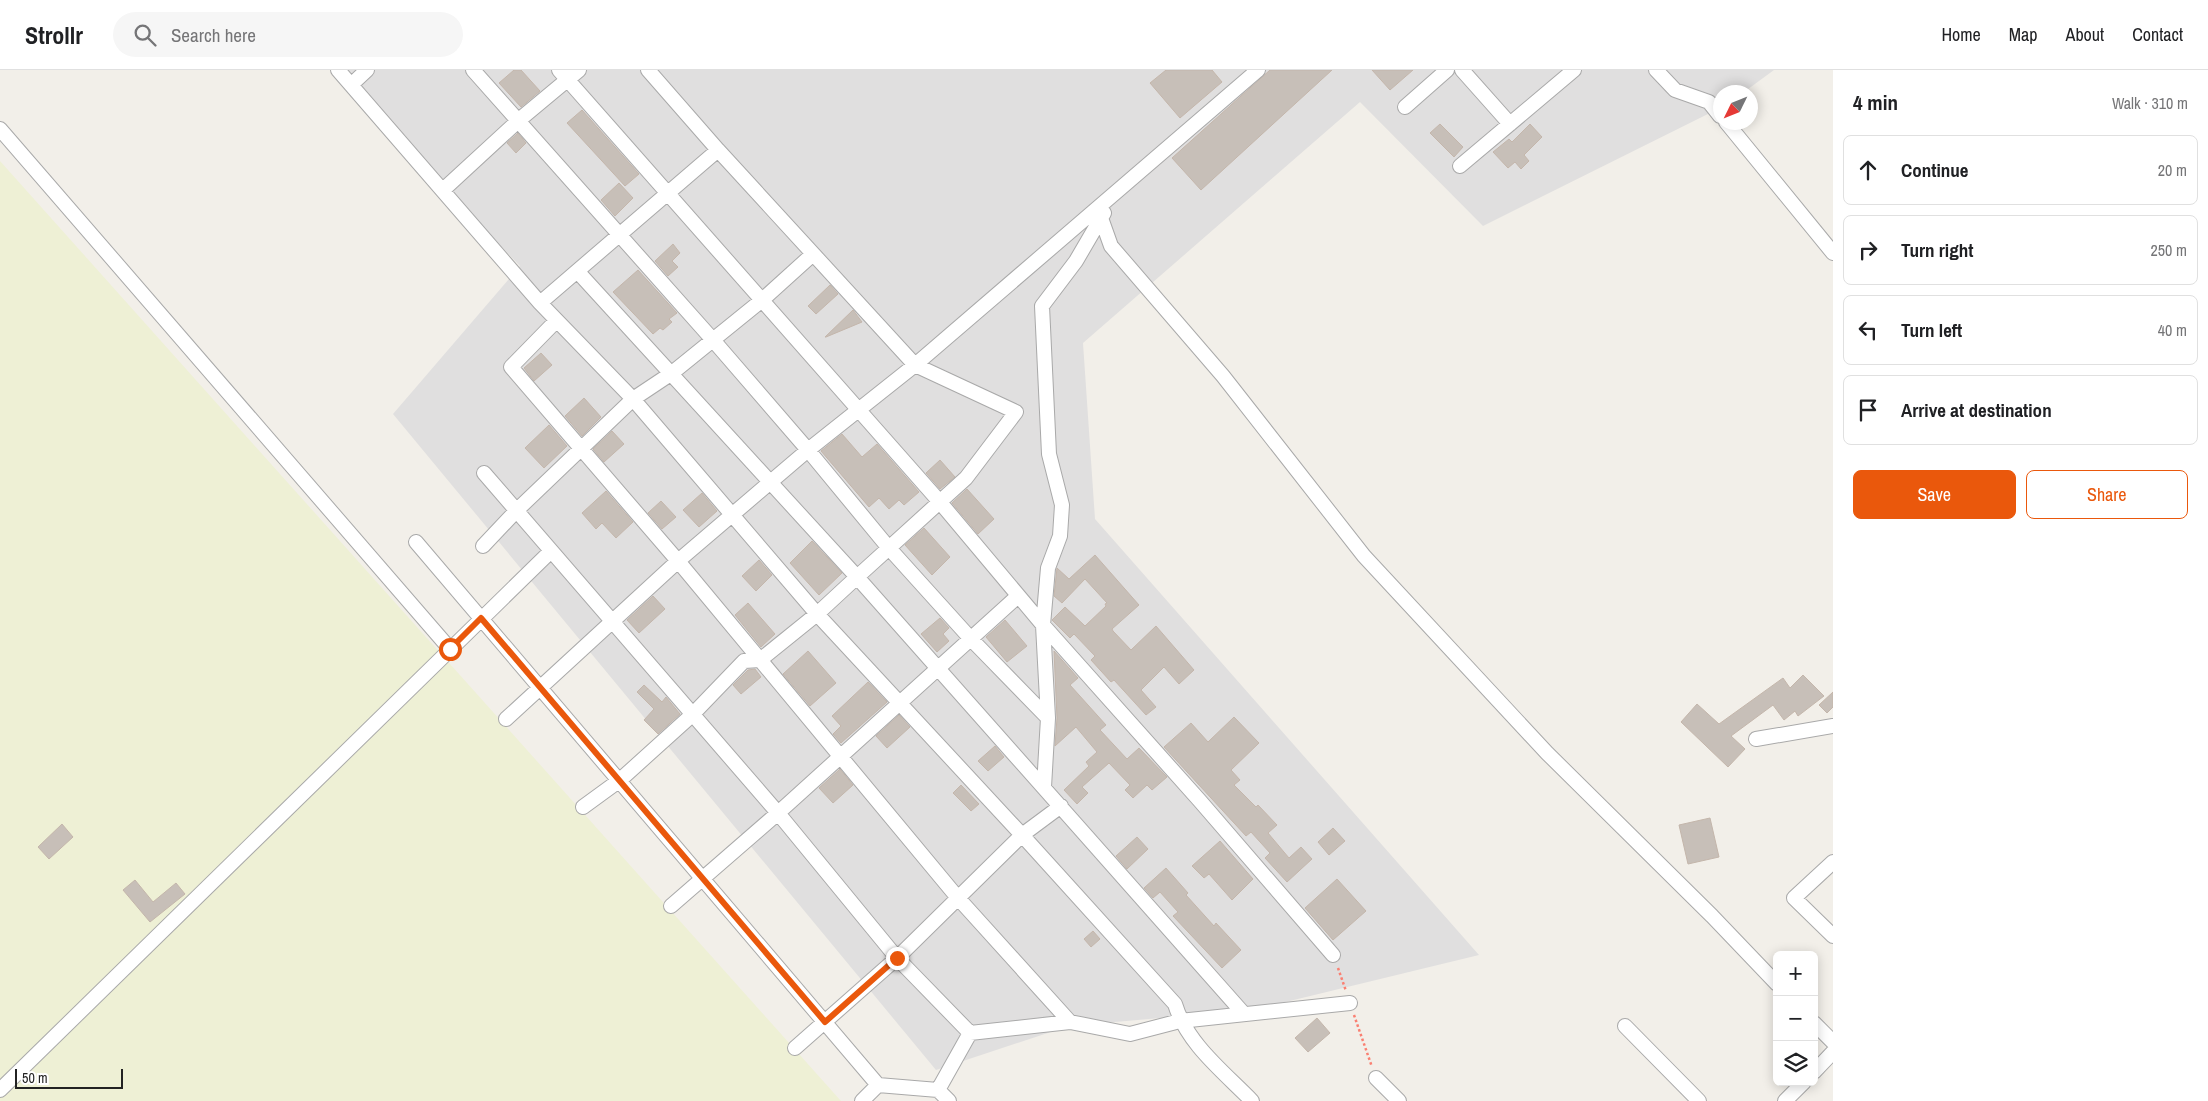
<!DOCTYPE html>
<meta charset="utf-8">
<style>
:root{--surface:#fff;--page:#f6f6f6;--text:#202124;--muted:#757577;--line:#e0e0e0;--accent:#ea580c}
body{margin:0;font-family:"Archivo Narrow",sans-serif;background:var(--page);color:var(--text)}
.controls{position:absolute;right:15px;bottom:15px;display:grid;overflow:hidden;border-radius:8px;box-shadow:0 2px 12px #0003}
.controls button{width:45px;height:45px;display:grid;place-items:center;padding:0;border:0;border-bottom:1px solid var(--line);background:var(--surface);color:var(--text);font:25px sans-serif}
.compass{position:absolute;left:1713px;top:15px;width:45px;height:45px;border-radius:50%;background:var(--surface);box-shadow:0 2px 12px #0003;rotate:227deg}
.scale{position:absolute;left:15px;bottom:12px;width:108px;box-sizing:border-box;padding-left:5px;border:2px solid #222;border-top:0;font-size:14px;line-height:18px;white-space:nowrap;color:#222;-webkit-text-stroke:4px #fff;paint-order:stroke}
.stop{position:absolute;width:15px;height:15px;margin:-11px;border:4px solid #ea580c;border-radius:50%;background:#fff}
.stop.end{background:#ea580c;border-color:#fff;box-shadow:0 1px 5px #0008}
.list{margin:0;padding:0;list-style:none}
h2{display:flex;justify-content:space-between;align-items:center;height:65px;margin:0;padding:0 20px;font-size:21px}
h2 small{font-size:16px;font-weight:400;color:var(--muted)}
.list li{display:grid;grid-template-columns:32px 1fr auto;gap:15px;align-items:center;box-sizing:border-box;height:70px;margin:0 10px 10px;padding:0 10px;border:1px solid var(--line);border-radius:8px}
.list b{display:block;font-size:19px;white-space:nowrap}
.list em{font-size:16px;font-style:normal;color:var(--muted)}
.actions{display:flex;gap:10px;padding:15px 20px}
.actions a{flex:1;padding:11px 0;border:1px solid var(--accent);border-radius:8px;text-align:center;font-size:18px;color:var(--accent)}
.actions .main{background:var(--accent);color:#fff}
.icon{flex:none;width:28px;height:28px;fill:none;stroke:currentColor;stroke-width:2;stroke-linecap:round;stroke-linejoin:round}
.map{position:relative;flex:none;width:1833px;height:1031px;overflow:hidden}
header{display:flex;align-items:center;gap:30px;box-sizing:border-box;height:70px;padding:0 25px;background:var(--surface);border-bottom:1px solid var(--line)}
header strong{font-size:24px}
nav{display:flex;gap:28px;margin-inline-start:auto;font-size:18px}
.search{width:350px;height:45px;background:var(--page);display:flex;align-items:center;gap:12px;box-sizing:border-box;padding:0 18px;border-radius:28px;color:var(--muted);font-size:19px}
main{display:flex}
aside{flex:1;background:var(--surface)}
.map>svg:first-child{display:block}
.residential{fill:#e0dfdf}
.farmland{fill:#eef0d5}
.building{fill:#c7bfb8;stroke:#c4b6ab}
.lines{fill:none;stroke-linecap:round;stroke-linejoin:round}
.minor-casing{stroke:#a9a9a9;stroke-width:16}
.path{stroke:#fa8072;stroke-width:2.5;stroke-dasharray:2.5 2.5;stroke-linecap:butt}
.minor{stroke:#fff;stroke-width:14}
.route{stroke:#ea580c;stroke-width:6}
</style>
<header>
<strong>Strollr</strong>
<div class="search"><svg class="icon" aria-label="search" viewBox="0 0 24 24"><circle cx="10" cy="10" r="6"/><path d="M15 15l6 6"/></svg>Search here</div>
<nav><a>Home</a><a>Map</a><a>About</a><a>Contact</a></nav>
</header>
<main>
<div class="map">
<svg width="1833" height="1031" viewBox="0 0 1833 1031">
<rect width="100%" height="100%" fill="#f2efe9"/>
<path class="residential" d="M332,0H1774L1744,22H1720V38L1483,156L1360,32L1083,273L1095,449L1479,885L1252,940L1069,956L936,1000L393,344L520,196Z"/>
<path class="farmland" d="M0,91L841,1031H0Z"/>
<path class="building" d="M514,0H521L540,21L521,37L499,13Z
M1166,0H1212L1222,12L1180,48L1150,13Z
M1270,0H1332L1201,120L1172,88Z
M1372,0H1413L1390,20Z
M582,40L639,104L625,116L567,53Z
M1440,54L1463,77L1454,87L1430,63Z
M1530,54L1542,67L1524,85L1529,91L1521,99L1515,92L1508,98L1493,82L1509,69L1512,72Z
M518,63L526,73L516,83L507,73Z
M619,113L633,128L615,146L601,130Z
M673,174L680,183L672,191L678,197L668,206L655,191Z
M638,200L677,243L669,249L672,252L663,260L660,258L653,264L613,222Z
M830,215L838,224L816,244L808,236Z
M853,240L862,252L826,267H825Z
M541,283L552,295L534,311L524,298Z
M584,328L601,347L582,366L565,346Z
M549,355L567,376L544,398L525,378Z
M612,361L624,374L604,392L593,379Z
M842,364L862,387L877,374L919,422L904,435L899,430L889,439L879,428L869,437L821,381Z
M940,390L955,407L940,419L926,403Z
M967,419L994,449L978,464L952,433Z
M606,421L633,452L616,468L602,453L596,459L582,443Z
M702,423L717,441L699,457L683,440Z
M661,431L676,447L662,459L648,443Z
M924,458L950,487L932,505L905,475Z
M812,471L842,503L819,525L790,493Z
M1095,485L1139,535L1112,559L1113,561L1131,580L1156,556L1194,600L1179,614L1164,597L1141,620L1156,637L1146,645L1114,610L1111,612L1091,590L1095,586L1074,564L1070,568L1052,550L1065,537L1085,556L1106,536L1105,534L1107,533L1085,509L1062,533L1054,526L1057,498L1069,509Z
M759,490L772,505L756,521L742,506Z
M653,526L665,539L639,563L627,550Z
M748,533L775,564L761,577L735,545Z
M940,548L949,558L943,564L949,571L937,582L921,564Z
M1005,550L1027,576L1007,592L986,567Z
M808,581L836,613L810,636L783,604Z
M1054,581L1078,608L1070,615L1106,655L1100,660L1127,689L1139,678L1167,707L1152,720L1147,715L1133,728L1125,720L1130,715L1109,693L1082,717L1088,723L1077,734L1064,720L1089,696L1086,692L1097,682L1076,657L1055,676L1057,648Z
M755,599L761,607L741,624L733,615L748,600Z
M1803,605L1824,626L1798,646L1795,641L1784,650L1773,635L1731,666L1745,679L1728,697L1681,652L1697,634L1719,654L1783,608L1790,618Z
M868,612L887,632L841,673L833,664L841,656L832,646Z
M644,615L662,632L666,627L680,644L658,664L644,650L654,639L637,622Z
M1833,622V637L1827,643L1819,635Z
M899,645L910,657L887,678L876,666Z
M1234,647L1259,673L1231,700L1240,710L1234,715L1256,737L1258,735L1277,755L1268,763L1289,788L1301,777L1312,789L1287,812L1265,788L1270,783L1251,762L1246,766L1164,677L1191,653L1208,672Z
M995,676L1004,687L988,701L978,691Z
M840,699L853,715L833,733L819,718Z
M961,715L979,734L971,741L953,723Z
M1710,748L1719,787L1688,794L1679,755Z
M62,754L73,767L49,789L38,777Z
M1333,758L1345,771L1329,785L1318,772Z
M1137,767L1148,779L1127,799L1116,786Z
M1220,771L1253,809L1232,830L1209,804L1204,808L1192,796Z
M1166,798L1188,823L1186,825L1214,856L1216,853L1241,880L1222,898L1173,846L1178,842L1160,822L1153,828L1144,818Z
M1337,809L1366,841L1333,870L1305,838Z
M135,810L153,832L176,813L185,824L150,852L123,820Z
M1093,861L1100,869L1091,877L1084,869Z
M1317,948L1330,963L1308,982L1295,968Z"/>
<g class="lines">
<defs>
<path id="minor" d="M338,0L540,233L633,329L817,544L1022,765L1175,934C1187,974 1224,1002 1252,1031
M473,0L713,270L808,380L888,477L971,569L1048,648
M559,0L939,431L1043,555L1200,731L1333,885
M1462,0L1510,54
M1656,0L1675,20L1709,32L1720,46
M351,15L367,0
M1405,37L1447,0
M1726,52L1833,183
M0,59L450,579
M1460,96L1574,0
M443,120L519,50L579,0
M1101,148L1111,176L1223,306L1364,486L1547,683L1712,846L1777,914
M578,202L857,507L1244,944
M540,233L718,80
M556,251L511,297L678,491L958,828L1070,952
M484,403L778,743L897,888L970,963
M416,472L878,1015L938,1020L949,1031
M483,476L517,440L633,329L672,303L761,231L813,184
M506,649L678,491L808,380L915,295L1258,0
M1756,669L1833,656
M1044,717L1048,648L1043,555L1048,498L1060,466L1062,435L1049,384L1042,236L1076,191L1104,143
M583,737L620,710L692,645L744,591L760,590L817,544L857,507L966,408L1016,342L915,295L718,80L648,0
M1833,792L1794,828L1833,866
M671,836L778,743L1018,526
M1814,953L1833,972
M1625,956L1699,1031
M795,978L897,888L1022,765L1061,736
M1814,1002L1833,982
M1376,1008L1399,1031
M0,1020L551,481
M938,1020L970,963L1070,952L1130,964L1180,951L1350,933
M862,1031L878,1015
M1785,1031L1804,1012"/>
</defs>
<use href="#minor" class="minor-casing"/>
<path class="path" d="M1338,898L1346,921
M1354,945L1372,997"/>
<use href="#minor" class="minor"/>
</g>
<g class="lines">
<path class="route" d="M450,579L481,548L825,952L897,888"/>
</g>
</svg>
<div class="controls">
<button>+</button>
<button>−</button>
<button><svg class="icon" aria-label="layers" viewBox="0 0 24 24"><path d="M12 4l9 5-9 5-9-5zM3 14l9 5 9-5"/></svg></button>
</div>
<svg class="compass" viewBox="-18 -18 36 36"><path d="M0-13l5 13h-10z" fill="#e53935"/><path d="M0 13l5-13h-10z" fill="#757577"/></svg>
<div class="scale">50 m</div>
<div class="stop" style="left:450px;top:579px"></div>
<div class="stop end" style="left:897px;top:888px"></div>
</div>
<aside>
<h2>4 min<small>Walk · 310 m</small></h2>
<ul class="list">
<li><svg class="icon" aria-label="ahead" viewBox="0 0 24 24"><path d="M12 20V5M6 11l6-6 6 6"/></svg><div><b>Continue</b></div><em>20 m</em></li>
<li><svg class="icon" aria-label="right" viewBox="0 0 24 24"><path d="M7 20v-9h11M14 6l5 5-5 5"/></svg><div><b>Turn right</b></div><em>250 m</em></li>
<li><svg class="icon" aria-label="left" viewBox="0 0 24 24"><path d="M17 20v-9H6M10 6l-5 5 5 5"/></svg><div><b>Turn left</b></div><em>40 m</em></li>
<li><svg class="icon" aria-label="arrive" viewBox="0 0 24 24"><path d="M6 21V4h12l-3 4 3 4H6"/></svg><div><b>Arrive at destination</b></div></li>
</ul>
<div class="actions"><a class="main">Save</a><a>Share</a></div>
</aside>
</main>
